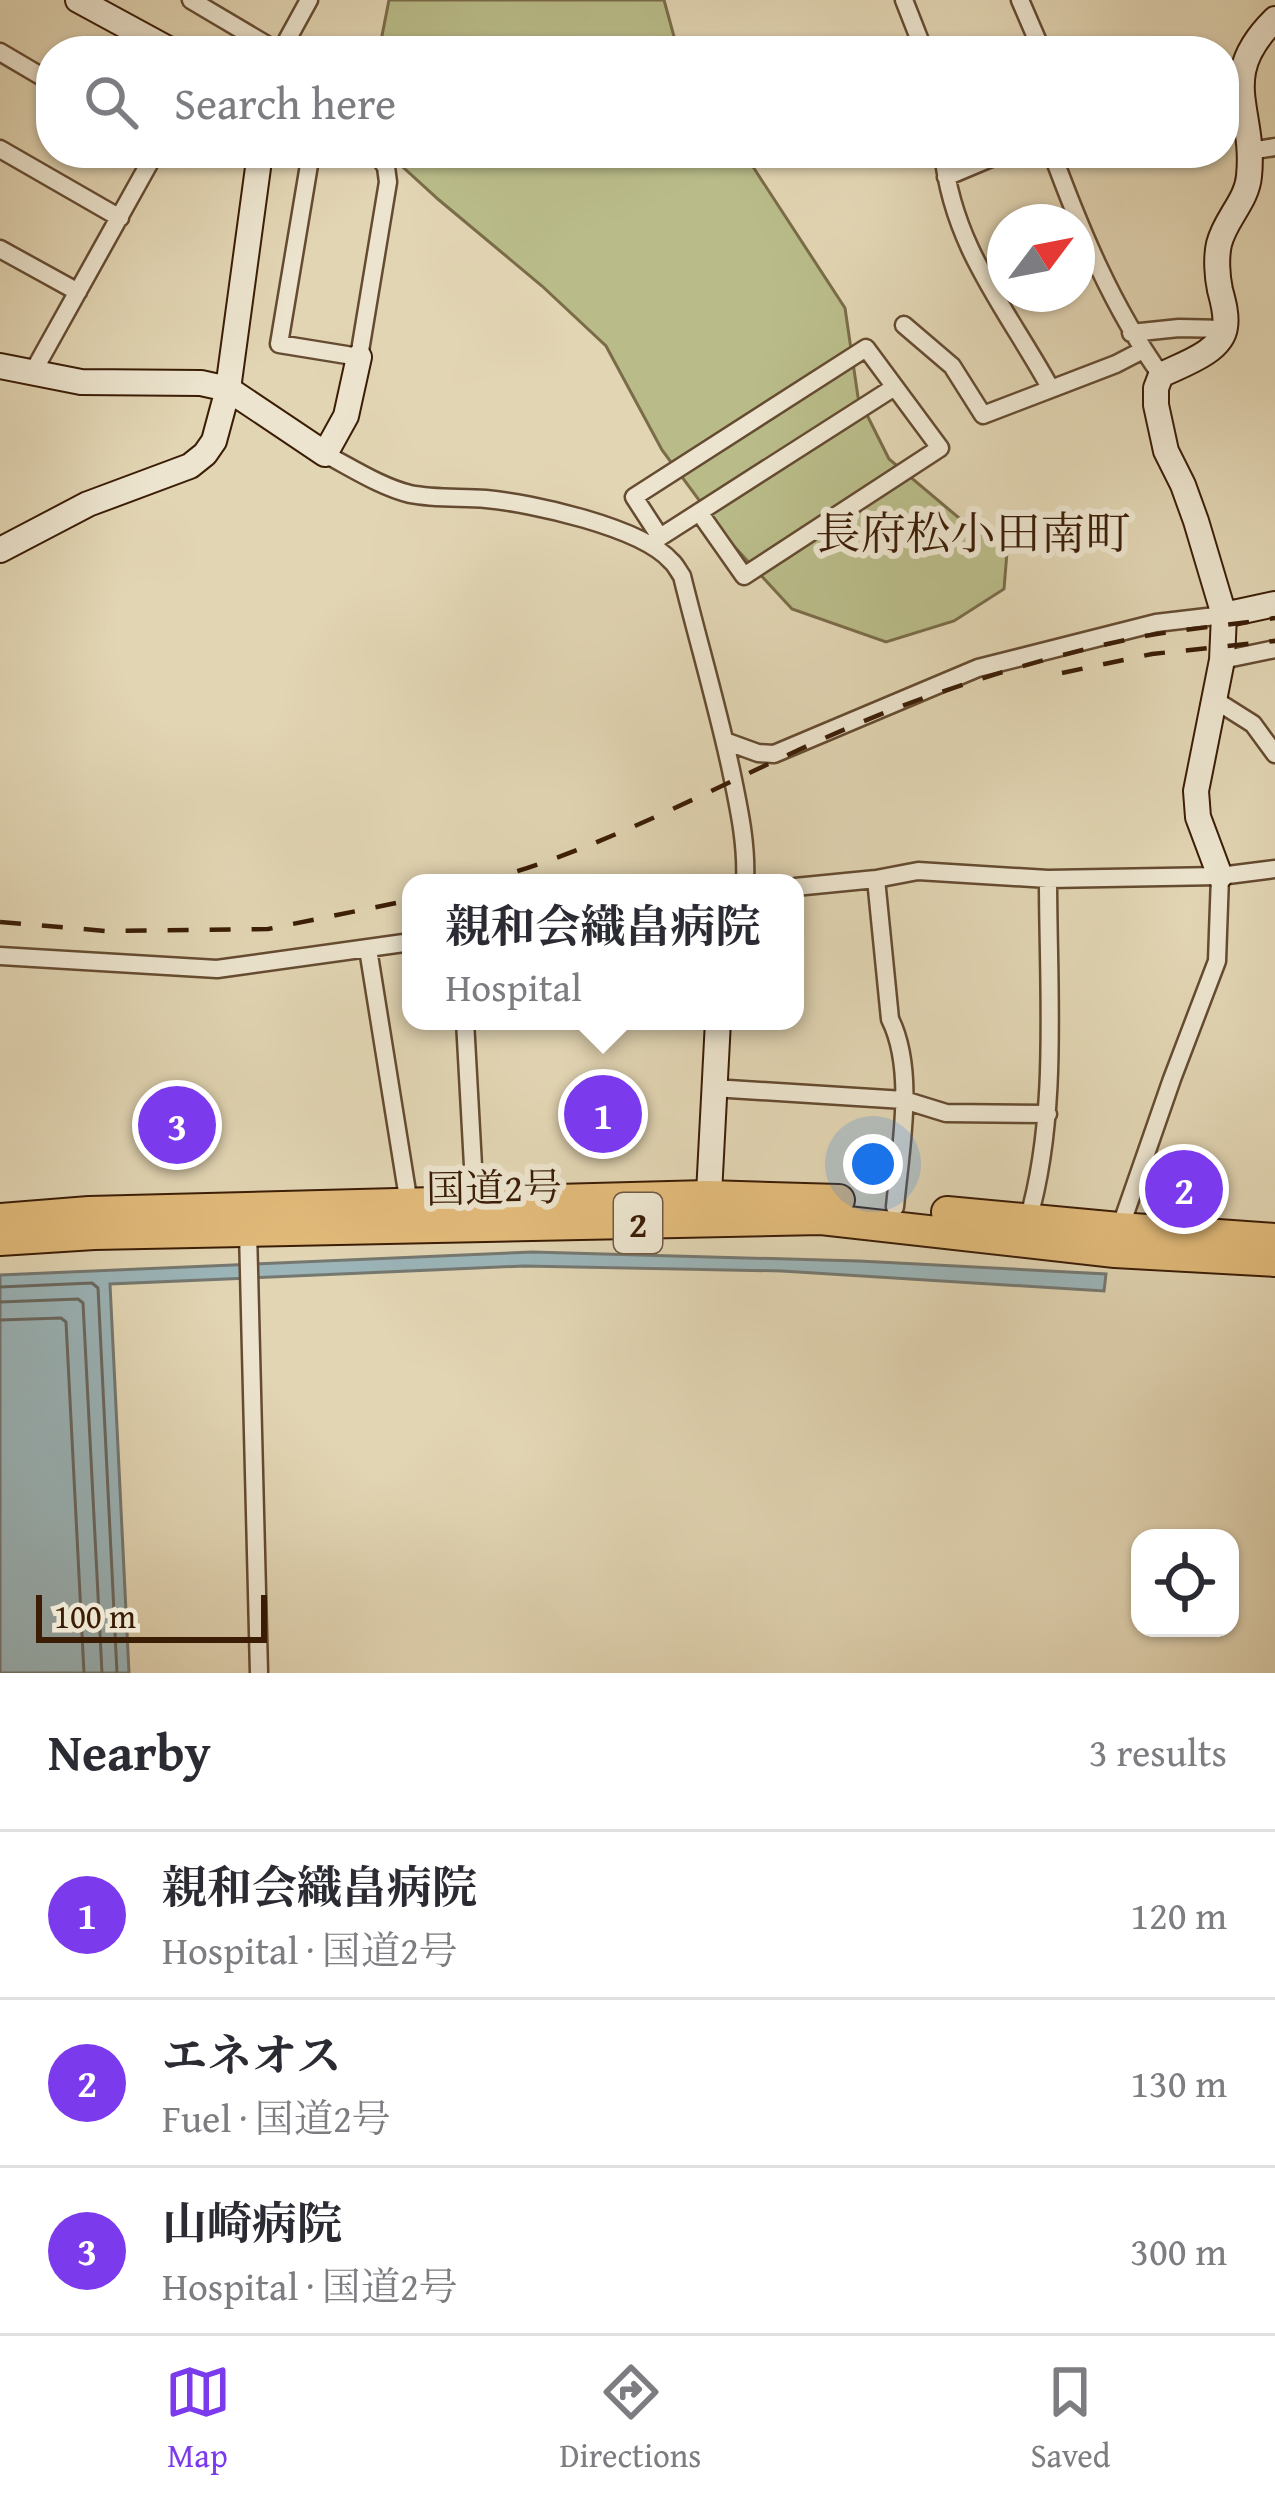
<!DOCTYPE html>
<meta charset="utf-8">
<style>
:root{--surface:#fff;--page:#f2f2f3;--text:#2b2b33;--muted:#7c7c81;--line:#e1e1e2;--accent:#7c3aed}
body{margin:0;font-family:"Gentium Book Plus","Noto Serif JP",serif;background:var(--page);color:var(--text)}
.controls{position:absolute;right:36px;bottom:36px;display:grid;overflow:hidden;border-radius:24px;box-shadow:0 3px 9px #0004}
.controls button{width:108px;height:108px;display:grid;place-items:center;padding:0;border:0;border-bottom:3px solid var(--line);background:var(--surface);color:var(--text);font:60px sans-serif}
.compass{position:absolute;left:987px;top:204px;width:108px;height:108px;border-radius:50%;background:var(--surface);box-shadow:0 3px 9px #0004;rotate:58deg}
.scale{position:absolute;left:36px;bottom:30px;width:231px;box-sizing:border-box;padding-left:12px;border:6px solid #3b1d06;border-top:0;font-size:33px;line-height:42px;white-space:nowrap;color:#3b1d06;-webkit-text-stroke:9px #ece4ce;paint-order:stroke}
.you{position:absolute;left:873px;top:1164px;width:42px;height:42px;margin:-30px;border:9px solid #fff;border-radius:50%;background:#1a73e8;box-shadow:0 0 0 18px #1a73e833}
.badge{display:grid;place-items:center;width:78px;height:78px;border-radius:50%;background:var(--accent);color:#fff;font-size:39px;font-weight:700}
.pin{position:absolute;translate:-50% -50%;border:6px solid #fff;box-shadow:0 3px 12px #0006}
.popup{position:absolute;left:402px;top:874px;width:402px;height:156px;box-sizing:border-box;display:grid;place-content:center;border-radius:24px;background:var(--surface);filter:drop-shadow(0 3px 9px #0005);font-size:39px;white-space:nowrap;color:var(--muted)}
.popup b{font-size:45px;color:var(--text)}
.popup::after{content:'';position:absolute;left:50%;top:100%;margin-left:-24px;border:24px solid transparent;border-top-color:var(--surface)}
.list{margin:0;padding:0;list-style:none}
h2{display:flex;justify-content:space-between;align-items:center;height:156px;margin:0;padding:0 48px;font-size:51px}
h2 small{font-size:39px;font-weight:400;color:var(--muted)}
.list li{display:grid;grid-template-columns:78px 1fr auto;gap:36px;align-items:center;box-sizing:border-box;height:168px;padding:0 48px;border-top:3px solid var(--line)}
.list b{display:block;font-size:45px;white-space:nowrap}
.list p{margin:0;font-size:39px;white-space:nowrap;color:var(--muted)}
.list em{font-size:39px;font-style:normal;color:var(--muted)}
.icon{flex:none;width:66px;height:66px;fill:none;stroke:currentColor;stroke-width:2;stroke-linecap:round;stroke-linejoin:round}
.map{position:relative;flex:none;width:1275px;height:1673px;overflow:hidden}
.search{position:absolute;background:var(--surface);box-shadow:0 3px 9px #0004;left:36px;right:36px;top:36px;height:132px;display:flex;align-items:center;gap:30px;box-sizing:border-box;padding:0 42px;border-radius:48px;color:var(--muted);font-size:45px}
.sheet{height:660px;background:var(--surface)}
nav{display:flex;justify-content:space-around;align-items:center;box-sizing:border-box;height:168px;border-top:3px solid var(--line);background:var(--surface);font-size:33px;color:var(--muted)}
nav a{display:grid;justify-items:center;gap:6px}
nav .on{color:var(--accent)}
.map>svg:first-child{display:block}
.green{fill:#b9bc89;stroke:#7a6c48;stroke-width:3}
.water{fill:#9bb5b9;stroke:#757871;stroke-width:3}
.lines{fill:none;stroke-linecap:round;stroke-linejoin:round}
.shore{stroke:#6b6960;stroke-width:3}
.street-casing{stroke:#654b31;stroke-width:21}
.secondary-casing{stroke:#3b1d06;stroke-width:28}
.highway-casing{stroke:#3b1d06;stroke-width:34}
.street{stroke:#ece4ce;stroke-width:16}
.secondary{stroke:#ece4ce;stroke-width:24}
.highway{stroke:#e1ba7a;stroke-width:30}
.rail{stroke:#3b1d06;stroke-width:4.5;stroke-dasharray:21 21;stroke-linecap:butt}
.labels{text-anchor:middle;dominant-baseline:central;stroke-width:12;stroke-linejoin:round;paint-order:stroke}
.shield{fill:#ece4ce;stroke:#705942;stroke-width:3}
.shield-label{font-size:36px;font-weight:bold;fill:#3b1d06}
.street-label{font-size:39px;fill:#3b1d06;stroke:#ece4ce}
.quarter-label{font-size:45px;fill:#3b1d06;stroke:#ece4ce}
</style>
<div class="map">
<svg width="1275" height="1673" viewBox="0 0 1275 1673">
<rect width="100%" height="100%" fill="#e2d5b3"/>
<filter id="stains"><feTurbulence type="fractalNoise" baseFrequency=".00167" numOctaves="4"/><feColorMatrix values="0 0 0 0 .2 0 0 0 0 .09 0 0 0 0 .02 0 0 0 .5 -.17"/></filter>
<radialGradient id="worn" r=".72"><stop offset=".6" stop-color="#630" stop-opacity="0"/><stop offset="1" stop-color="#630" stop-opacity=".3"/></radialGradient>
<path class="green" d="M389,0H664L678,51H379Z
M392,153H744L845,308L858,397L889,459L965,523L1007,552L1004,589L954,621L886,642L792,609L730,542L662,450L606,346L542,286L439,200L393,158Z"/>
<path class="water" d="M532,1252L859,1261L1106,1274L1104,1291L782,1271L524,1266L110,1284L129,1673H0V1275Z"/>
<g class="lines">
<path class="shore" d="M0,1287L92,1283L98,1288L117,1673
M0,1302L78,1299L83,1303L102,1673
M0,1320L61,1318L66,1322L84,1673"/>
<defs>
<path id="street" d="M191,0L277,51
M904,0L924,51
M1020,0L1042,51
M281,51L309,0
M0,52L51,82
M0,149L120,218
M1250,151L1275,147
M311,153L279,344L359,357L388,182L386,167L376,153
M943,153C953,248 1007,309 1051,389L1116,364L1143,350
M1052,153C1081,231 1112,307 1161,375
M946,177L1003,153
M0,249L78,292
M904,325L952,366L983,415L1051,389
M1131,333L1179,328L1226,329
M33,372L155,153
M325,454C352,468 381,487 410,494C435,499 461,497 486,499C531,503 641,527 671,561C676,565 678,571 682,576C698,641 717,705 731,770C739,809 747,844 745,883
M660,537L634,497L866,348L940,448L744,576L699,512
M654,541L893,388
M1222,660L1275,649
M1215,700L1253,724L1275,754
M725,741L758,753L774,754L978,668L1156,623L1224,615
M876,879L890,1019C916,1071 900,1151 895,1207
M795,887L876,879L918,871L1048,879L1220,876L1275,869
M368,949L409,1204
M0,956L217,969L411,942
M465,1021L475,1202
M713,1088L904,1100L946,1113L1048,1114
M1028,1220C1059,1114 1048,990 1048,879
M248,1231L259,1673
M1118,1234L1172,1079L1217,961L1220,876"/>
<path id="secondary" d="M78,0L172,51
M0,366L81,382L201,383L228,389L325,454L346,416L359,357
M0,550L88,504L190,466L205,454L214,441L228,389L260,153
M1224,615L1275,604
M1220,876L1198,817L1196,791L1222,660L1224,615L1196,521L1183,485L1166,451L1156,405V388L1161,375C1181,365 1222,352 1225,327C1227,315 1223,301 1220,290C1217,276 1216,257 1219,244C1225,219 1247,201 1249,176C1256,109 1215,78 1275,19
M708,1213L718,1021"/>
<path id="highway" d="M947,1212L1119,1228L1275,1239
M0,1219L89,1212L707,1196L839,1200
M0,1240L94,1234L821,1219L1115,1252L1275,1261"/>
</defs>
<use href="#street" class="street-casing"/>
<use href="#secondary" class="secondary-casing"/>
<use href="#highway" class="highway-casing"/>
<use href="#street" class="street"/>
<use href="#secondary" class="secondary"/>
<use href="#highway" class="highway"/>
<path class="rail" d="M1062,673L1152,654L1275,641
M477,883C632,842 769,754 918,700C986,676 1058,654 1130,639C1177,629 1227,626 1275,618
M0,922L106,931L268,929L411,900"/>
</g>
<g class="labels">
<rect class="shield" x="614" y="1193" width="48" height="60" rx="9"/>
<g class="shield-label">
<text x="638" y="1223">2</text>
</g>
<g class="street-label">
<text transform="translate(494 1187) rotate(-1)">国道2号</text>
</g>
<g class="quarter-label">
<text x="973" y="532">長府松小田南町</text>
</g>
</g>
<rect width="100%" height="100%" filter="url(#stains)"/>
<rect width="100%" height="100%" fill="url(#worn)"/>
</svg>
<div class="controls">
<button><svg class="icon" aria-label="locate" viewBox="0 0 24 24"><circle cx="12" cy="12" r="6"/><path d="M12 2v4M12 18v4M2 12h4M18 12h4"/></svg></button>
</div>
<svg class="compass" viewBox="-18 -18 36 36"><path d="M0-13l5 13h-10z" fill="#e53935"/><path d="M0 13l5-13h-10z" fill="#7c7c81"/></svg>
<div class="scale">100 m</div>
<div class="you"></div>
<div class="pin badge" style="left:603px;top:1114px">1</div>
<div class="popup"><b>親和会織畠病院</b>Hospital</div>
<div class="pin badge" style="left:1184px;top:1189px">2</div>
<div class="pin badge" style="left:177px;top:1125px">3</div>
<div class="search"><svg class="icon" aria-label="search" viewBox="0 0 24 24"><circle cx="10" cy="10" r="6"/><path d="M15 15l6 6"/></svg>Search here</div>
</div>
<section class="sheet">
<h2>Nearby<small>3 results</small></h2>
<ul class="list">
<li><span class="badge">1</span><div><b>親和会織畠病院</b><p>Hospital · 国道2号</p></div><em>120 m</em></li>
<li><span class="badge">2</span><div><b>エネオス</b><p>Fuel · 国道2号</p></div><em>130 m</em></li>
<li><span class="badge">3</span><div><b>山崎病院</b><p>Hospital · 国道2号</p></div><em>300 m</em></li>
</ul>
</section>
<nav>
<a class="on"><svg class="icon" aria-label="map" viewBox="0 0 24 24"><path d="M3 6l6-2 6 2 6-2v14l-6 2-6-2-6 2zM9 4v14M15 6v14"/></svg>Map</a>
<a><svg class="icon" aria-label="directions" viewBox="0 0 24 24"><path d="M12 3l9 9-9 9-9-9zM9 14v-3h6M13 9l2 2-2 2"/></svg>Directions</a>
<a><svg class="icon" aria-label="saved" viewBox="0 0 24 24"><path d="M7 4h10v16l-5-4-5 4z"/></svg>Saved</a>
</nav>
